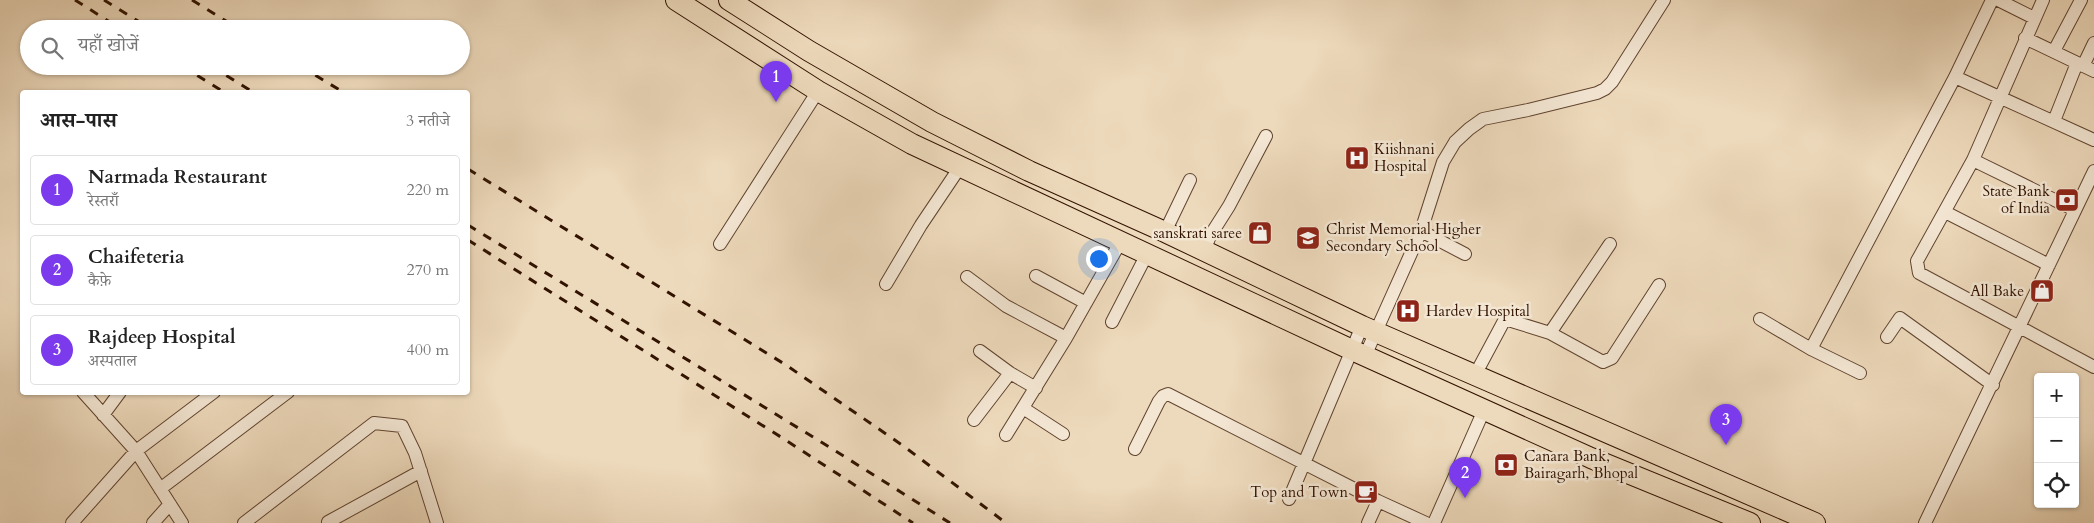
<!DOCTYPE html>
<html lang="hi">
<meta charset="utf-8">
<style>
:root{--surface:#fff;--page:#f2f2f2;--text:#222;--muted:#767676;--line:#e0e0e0;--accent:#7c3aed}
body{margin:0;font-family:Cardo,"Noto Serif Devanagari",serif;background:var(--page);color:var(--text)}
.controls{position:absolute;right:15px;bottom:15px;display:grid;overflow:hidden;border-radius:5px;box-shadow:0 1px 4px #0004}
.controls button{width:45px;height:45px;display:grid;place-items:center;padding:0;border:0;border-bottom:1px solid var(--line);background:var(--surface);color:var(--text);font:25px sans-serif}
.you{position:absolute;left:1098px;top:258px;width:18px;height:18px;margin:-12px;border:4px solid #fff;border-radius:50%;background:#1a73e8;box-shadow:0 0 0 8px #1a73e833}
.badge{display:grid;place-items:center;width:32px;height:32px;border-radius:50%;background:var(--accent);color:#fff;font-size:16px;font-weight:700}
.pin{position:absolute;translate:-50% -41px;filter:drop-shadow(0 1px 2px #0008)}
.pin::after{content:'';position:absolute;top:26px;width:18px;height:15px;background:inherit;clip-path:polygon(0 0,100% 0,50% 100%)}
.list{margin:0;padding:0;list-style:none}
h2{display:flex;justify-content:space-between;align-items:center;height:65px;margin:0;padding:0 20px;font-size:21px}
h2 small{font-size:16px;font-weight:400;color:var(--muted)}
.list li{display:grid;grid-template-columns:32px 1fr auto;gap:15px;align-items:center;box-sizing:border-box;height:70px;margin:0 10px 10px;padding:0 10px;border:1px solid var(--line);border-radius:5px}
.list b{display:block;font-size:19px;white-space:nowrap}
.list p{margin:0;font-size:16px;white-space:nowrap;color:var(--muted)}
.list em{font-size:16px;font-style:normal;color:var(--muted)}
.icon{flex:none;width:28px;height:28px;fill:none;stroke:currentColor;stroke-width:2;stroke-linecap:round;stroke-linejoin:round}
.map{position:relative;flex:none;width:2094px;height:523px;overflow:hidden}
.search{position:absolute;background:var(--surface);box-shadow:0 1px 4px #0004;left:20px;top:20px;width:450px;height:55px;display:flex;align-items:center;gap:12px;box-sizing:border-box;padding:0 18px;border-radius:28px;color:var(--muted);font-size:19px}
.panel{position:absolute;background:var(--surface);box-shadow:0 1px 4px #0004;left:20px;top:90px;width:450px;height:305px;border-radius:5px}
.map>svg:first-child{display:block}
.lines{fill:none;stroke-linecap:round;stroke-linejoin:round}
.minor-casing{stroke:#61442f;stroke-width:14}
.primary-casing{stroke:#321300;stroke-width:22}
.minor{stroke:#f3e6d3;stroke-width:12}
.primary{stroke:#edd9bb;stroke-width:20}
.rail{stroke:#321300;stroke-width:3;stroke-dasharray:9 9;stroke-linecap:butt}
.labels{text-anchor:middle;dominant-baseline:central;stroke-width:5;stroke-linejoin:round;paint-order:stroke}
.poi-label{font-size:15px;fill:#321300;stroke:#f3e6d3;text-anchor:start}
</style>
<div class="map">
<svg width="2094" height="523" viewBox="0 0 2094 523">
<rect width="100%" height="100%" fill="#edd9bb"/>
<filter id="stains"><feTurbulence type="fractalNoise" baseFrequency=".004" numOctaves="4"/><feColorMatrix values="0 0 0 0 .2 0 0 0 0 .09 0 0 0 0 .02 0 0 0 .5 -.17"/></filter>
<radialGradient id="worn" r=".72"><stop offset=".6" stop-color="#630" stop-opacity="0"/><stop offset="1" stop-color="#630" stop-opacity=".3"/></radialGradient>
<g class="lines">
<defs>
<path id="minor" d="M1998,0L2034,18
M2043,0L1973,160L1917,261L1919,273L2094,367
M2025,38L2094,71
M2054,51L2081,0
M2083,66L2094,43
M1955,77L2094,140
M2054,121L2077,63
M1973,160L2075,210
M1945,212L2049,265
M1421,231L1465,254
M1165,232L1190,180
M720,244L818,91
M1204,251L1210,236L1229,206L1266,136
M1036,276L1086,303
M967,277L1006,306L1066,338
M886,284L921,225L960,167
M1760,319L1811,349L1860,373
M1112,322L1147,254
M1550,333L1610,244
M1887,337L1900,318L1993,385
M1811,349L1955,77L1992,0
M980,351L1010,373L1036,388
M1365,356L1421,231L1443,162L1455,142L1469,129L1483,119L1528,110L1597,93L1605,89L1612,82L1664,0
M1475,375L1505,319L1550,333L1603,362L1612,358L1659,285
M83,392L136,451L182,523
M1023,408L1063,434
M103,415L120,392
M974,420L1010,373
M1006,435L1066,338L1121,241
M1135,449L1159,401L1163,396L1168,394L1378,501L1426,523
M160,489L288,392
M1289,499L1362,326
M328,522L421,471
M72,523L136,451L214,392
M153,523L170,504
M244,523L374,423L402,426L415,453L437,523
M1368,523L1378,501
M1434,523L1484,410
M1925,523L2094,171"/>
<path id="primary" d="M676,0L818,91L912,144L1352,350L1591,458L1750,523
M729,0L809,51L932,122L1029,171L1165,232L1362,326L1815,523"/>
</defs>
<use href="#minor" class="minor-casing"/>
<use href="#primary" class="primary-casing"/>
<use href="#minor" class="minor"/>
<use href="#primary" class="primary"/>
<path class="rail" d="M75,0L121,29
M104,0L151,29
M192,0L239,29
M182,66L224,92
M211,66L253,92
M300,66L343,92
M468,169L786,365L902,445L1006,523
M468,225L826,445L950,523
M468,240L784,439L913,523"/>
</g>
<defs>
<symbol id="hospital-square" viewBox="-11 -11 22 22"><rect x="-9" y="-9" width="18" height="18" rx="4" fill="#8f2418" stroke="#f3e6d3"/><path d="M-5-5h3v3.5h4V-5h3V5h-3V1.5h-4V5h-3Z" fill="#fff"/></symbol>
<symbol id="bank-square" viewBox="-11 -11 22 22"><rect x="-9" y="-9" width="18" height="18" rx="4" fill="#8f2418" stroke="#f3e6d3"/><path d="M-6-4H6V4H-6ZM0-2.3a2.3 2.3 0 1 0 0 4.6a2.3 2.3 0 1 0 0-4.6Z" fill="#fff"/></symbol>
<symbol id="shop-square" viewBox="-11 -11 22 22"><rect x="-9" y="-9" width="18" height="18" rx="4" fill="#8f2418" stroke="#f3e6d3"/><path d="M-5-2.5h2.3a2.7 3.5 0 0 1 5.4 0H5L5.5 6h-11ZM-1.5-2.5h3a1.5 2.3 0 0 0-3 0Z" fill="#fff"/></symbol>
<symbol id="school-square" viewBox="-11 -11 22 22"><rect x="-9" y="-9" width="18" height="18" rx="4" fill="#8f2418" stroke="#f3e6d3"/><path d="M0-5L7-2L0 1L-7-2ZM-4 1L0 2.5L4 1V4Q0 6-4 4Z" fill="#fff"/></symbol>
<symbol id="cafe-square" viewBox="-11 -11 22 22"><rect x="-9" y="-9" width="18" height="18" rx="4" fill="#8f2418" stroke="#f3e6d3"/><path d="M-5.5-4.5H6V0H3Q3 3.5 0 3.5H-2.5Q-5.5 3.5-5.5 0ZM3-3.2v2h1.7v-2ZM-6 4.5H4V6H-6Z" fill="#fff"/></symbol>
</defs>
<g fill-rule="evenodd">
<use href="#hospital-square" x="1343" y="144" width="28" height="28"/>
<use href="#bank-square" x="2053" y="186" width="28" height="28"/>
<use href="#shop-square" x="1246" y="219" width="28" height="28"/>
<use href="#school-square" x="1294" y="224" width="28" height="28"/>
<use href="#shop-square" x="2028" y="277" width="28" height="28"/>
<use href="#hospital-square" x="1394" y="297" width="28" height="28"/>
<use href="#bank-square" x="1492" y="451" width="28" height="28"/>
<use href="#cafe-square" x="1352" y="478" width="28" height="28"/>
</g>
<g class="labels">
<g class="poi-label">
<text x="1374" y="149">Kiishnani<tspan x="1374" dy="17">Hospital</tspan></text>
<text x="2050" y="191" text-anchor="end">State Bank<tspan x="2050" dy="17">of India</tspan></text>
<text x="1326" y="229">Christ Memorial Higher<tspan x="1326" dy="17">Secondary School</tspan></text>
<text x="1242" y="233" text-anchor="end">sanskrati saree</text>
<text x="2024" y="291" text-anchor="end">All Bake</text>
<text x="1426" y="311">Hardev Hospital</text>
<text x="1524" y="456">Canara Bank,<tspan x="1524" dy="17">Bairagarh, Bhopal</tspan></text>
<text x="1348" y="492" text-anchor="end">Top and Town</text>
</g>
</g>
<rect width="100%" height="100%" filter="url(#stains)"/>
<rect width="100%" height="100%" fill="url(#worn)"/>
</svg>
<div class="controls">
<button>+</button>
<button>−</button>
<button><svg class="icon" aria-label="locate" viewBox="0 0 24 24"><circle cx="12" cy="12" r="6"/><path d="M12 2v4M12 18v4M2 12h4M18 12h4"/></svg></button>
</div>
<div class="you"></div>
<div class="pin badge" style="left:776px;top:102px">1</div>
<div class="pin badge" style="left:1465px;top:498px">2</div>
<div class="pin badge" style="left:1726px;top:445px">3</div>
<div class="search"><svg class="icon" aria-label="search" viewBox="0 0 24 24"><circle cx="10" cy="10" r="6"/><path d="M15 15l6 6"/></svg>यहाँ खोजें</div>
<section class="panel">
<h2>आस-पास<small>3 नतीजे</small></h2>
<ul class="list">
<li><span class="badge">1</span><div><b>Narmada Restaurant</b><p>रेस्तराँ</p></div><em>220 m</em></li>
<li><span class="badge">2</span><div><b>Chaifeteria</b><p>कैफ़े</p></div><em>270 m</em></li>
<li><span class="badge">3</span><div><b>Rajdeep Hospital</b><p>अस्पताल</p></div><em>400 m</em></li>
</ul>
</section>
</div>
